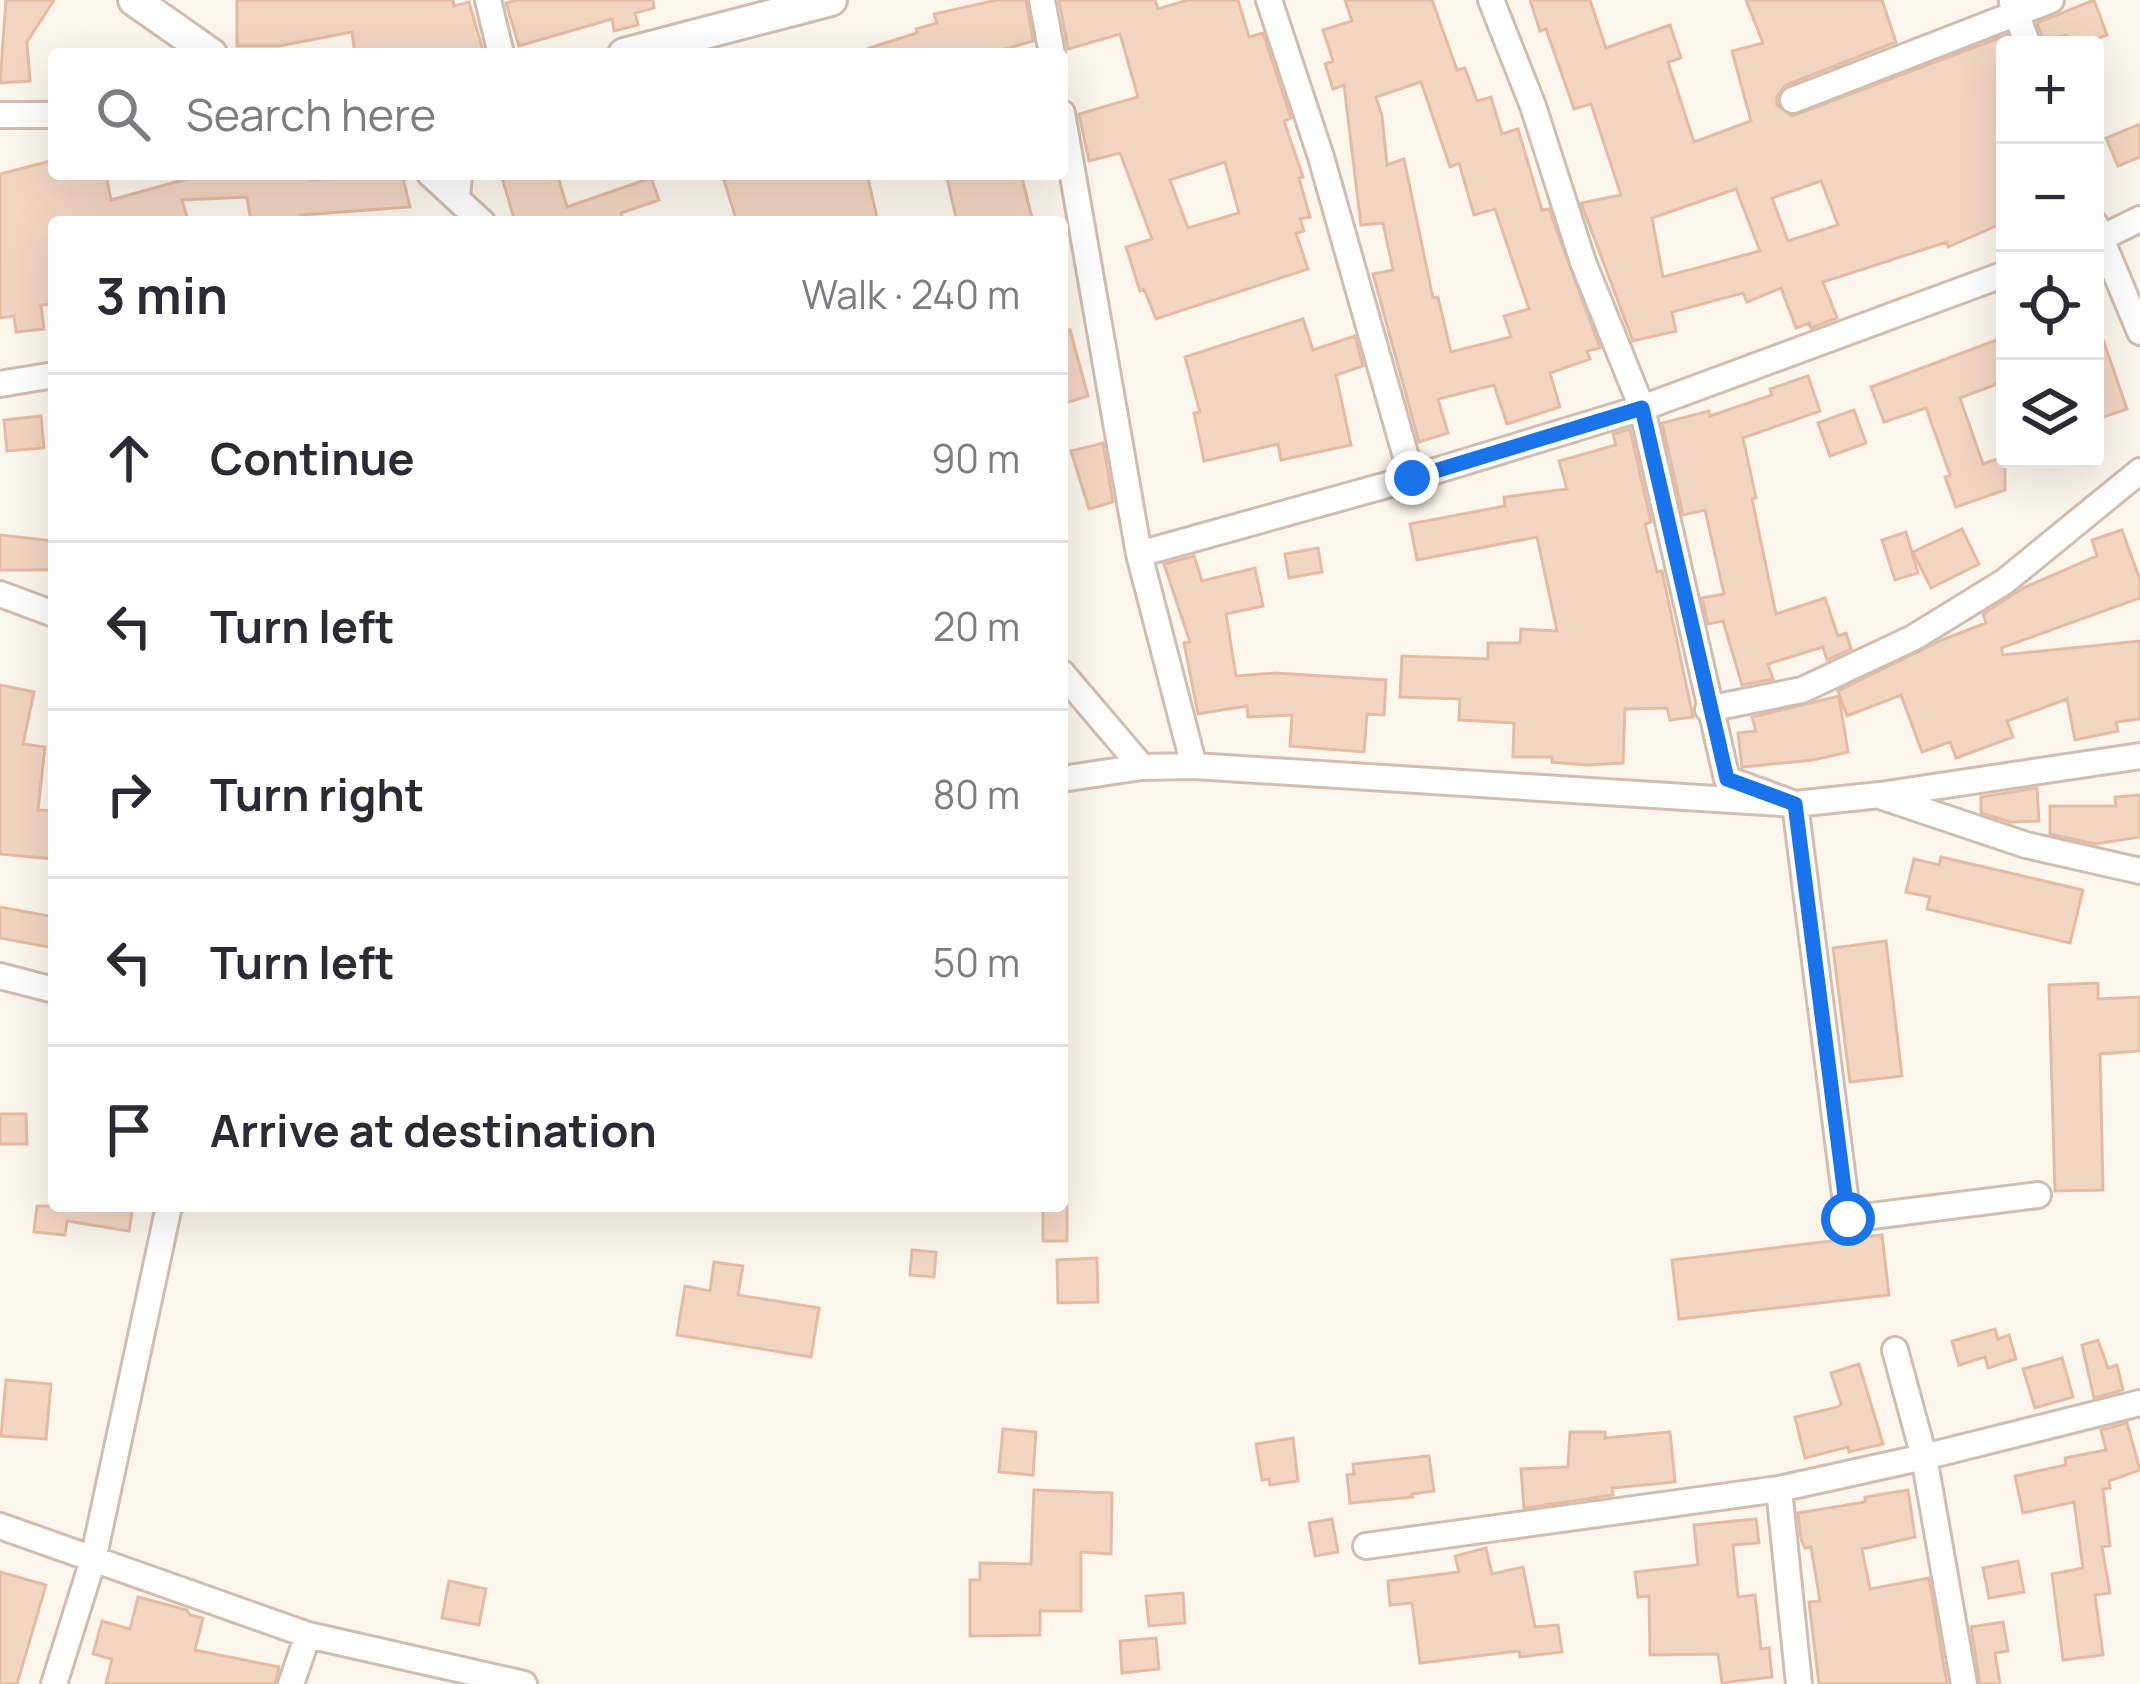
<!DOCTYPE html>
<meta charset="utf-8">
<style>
:root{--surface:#fff;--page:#f2f2f3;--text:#2b2b33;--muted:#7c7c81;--line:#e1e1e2}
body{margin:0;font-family:Manrope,sans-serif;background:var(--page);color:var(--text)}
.controls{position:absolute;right:36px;top:36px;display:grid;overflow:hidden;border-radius:12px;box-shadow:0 12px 48px #0002}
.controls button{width:108px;height:108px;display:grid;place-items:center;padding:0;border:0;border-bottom:3px solid var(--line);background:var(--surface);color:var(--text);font:60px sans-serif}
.stop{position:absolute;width:36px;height:36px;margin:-27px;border:9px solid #1a73e8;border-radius:50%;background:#fff}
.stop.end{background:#1a73e8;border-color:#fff;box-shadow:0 3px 12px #0008}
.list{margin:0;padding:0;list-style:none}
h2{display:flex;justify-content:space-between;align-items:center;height:156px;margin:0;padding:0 48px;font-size:51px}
h2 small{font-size:39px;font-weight:400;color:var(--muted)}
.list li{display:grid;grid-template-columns:78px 1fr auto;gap:36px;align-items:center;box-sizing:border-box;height:168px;padding:0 48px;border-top:3px solid var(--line)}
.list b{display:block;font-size:45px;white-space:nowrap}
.list em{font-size:39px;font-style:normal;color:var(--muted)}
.icon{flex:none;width:66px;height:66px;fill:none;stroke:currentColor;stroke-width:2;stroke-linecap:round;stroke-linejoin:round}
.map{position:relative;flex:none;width:2140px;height:1684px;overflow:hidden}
.search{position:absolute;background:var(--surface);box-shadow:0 12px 48px #0002;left:48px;top:48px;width:1020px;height:132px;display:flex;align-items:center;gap:30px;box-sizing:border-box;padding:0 42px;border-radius:12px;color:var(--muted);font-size:45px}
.panel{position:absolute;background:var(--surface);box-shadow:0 12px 48px #0002;left:48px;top:216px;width:1020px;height:996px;border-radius:12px}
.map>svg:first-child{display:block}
.building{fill:#f3d5c3;stroke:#e6bba3;stroke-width:3;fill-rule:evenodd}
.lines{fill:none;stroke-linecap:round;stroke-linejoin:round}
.minor-casing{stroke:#d1beb0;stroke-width:30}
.tertiary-casing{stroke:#d1beb0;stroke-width:36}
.minor{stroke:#fff;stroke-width:24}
.tertiary{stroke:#fff;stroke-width:30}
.route{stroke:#1a73e8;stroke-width:15}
</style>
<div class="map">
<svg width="2140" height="1684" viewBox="0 0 2140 1684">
<rect width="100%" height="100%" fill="#fdf6ec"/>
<path class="building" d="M6,0H54L27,42L30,81L0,83Z
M237,0H453L454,6L469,2L484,54H355L352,32L279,46H237Z
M518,0H653L654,8L635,13L638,25L614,31L612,19L519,46L506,3Z
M997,0H1026L1033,41L988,54H870L869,48L917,33L916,29L937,23L934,14Z
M1059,0H1155L1158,9L1188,0H1238L1249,37L1263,33L1291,118L1284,121L1303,177L1299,178L1310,217L1300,219L1304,231L1296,233L1308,269L1156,319L1144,289L1140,291L1126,247L1152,239L1120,153L1089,161L1079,114L1138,97L1120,34L1068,49ZM1225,162L1239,213L1188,228L1170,180Z
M1345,0H1432L1457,70L1465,68L1477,101L1491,97L1502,134L1518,129L1542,210L1549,209L1600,348L1587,351L1590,359L1550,373L1560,407L1507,424L1494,385L1438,399L1448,433L1419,442L1373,274L1393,270L1383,223L1361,225L1344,85L1333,89L1325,64L1333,61L1323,30L1352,21ZM1421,82L1450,167L1459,163L1474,215L1495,209L1529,309L1504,316L1511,337L1451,352L1438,297L1433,298L1404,159L1387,165L1382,116L1376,97Z
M1530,0H1590L1606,48L1670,25L1681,58L1668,62L1694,142L1751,121L1732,51L1763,43L1746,0H1882L1896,42L1786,85L1777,96V105L1792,116L2007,35L2010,45H2005V222L1948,247L1947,242L1823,282L1837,318L1811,328L1809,323L1796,328L1781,288L1747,302L1743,293L1672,312L1676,331L1633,341L1581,203L1621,195L1591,104L1574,109L1546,29L1540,31ZM1821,181L1838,225L1788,241L1772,198ZM1736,189L1760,251L1663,277L1652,218Z
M2094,0L2107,35L2080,45H2070L2066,35L2044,42L2037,23Z
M2140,124V157L2118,166L2106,138Z
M54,160V174H106L111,200L190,178V174H312V180L402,174L410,207L301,215L302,222H251L247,197L182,200L187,217L170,222H54V304L41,305L44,329L16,332L14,316L0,318V174Z
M501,174H557L567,207L651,178L659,200L621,213L624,222H515Z
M722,174H867L878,222H737Z
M946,174H1021L1033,222H957Z
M1303,319L1313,350L1355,336L1363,366L1336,375L1351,445L1281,460L1278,444L1204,461L1194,413L1200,412L1185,357Z
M2095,328H2099L2127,409L2095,420Z
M1070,330L1088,396L1062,404V331Z
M2005,337V381L1960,398L1983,464L2005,456V490L1956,507L1945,477L1950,475L1926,408L1884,422L1871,387Z
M1808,376L1820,411L1743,438L1756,498L1752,499L1776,614L1825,598L1838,636L1846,633L1851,649L1827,660L1823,647L1768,664L1773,679L1742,685L1723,621L1708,624L1702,598L1724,594L1705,510L1683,515L1662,423L1709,411L1710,416L1772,395L1770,389Z
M1854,410L1866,443L1830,456L1818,423Z
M41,416L44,448L7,451L4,420Z
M1630,429L1651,522L1645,524L1657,572L1662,571L1693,717L1670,720L1667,708L1625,709L1623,763L1587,765L1552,762V757H1513L1514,723L1459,720L1460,699L1400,697L1402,656L1488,659V643H1520L1521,629L1557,631L1537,537L1417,560L1410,524L1505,506L1504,497L1567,489L1559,461L1616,445L1613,434Z
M1103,443L1113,502L1089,509L1071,451Z
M1962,529L1979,564L1931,588L1913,552Z
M2122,530L2140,580V598L2001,648L2003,655L2140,641V719L2116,722L2118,731L2075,740L2067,699L2007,721L2013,737L1956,758L1950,742L1922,752L1901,695L1847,716L1838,691L1942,640L1986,623L1983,614L2023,588L2097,556L2092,540Z
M1906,532L1918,573L1895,580L1882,540Z
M0,535L54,541V570H0Z
M1318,548L1322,572L1289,578L1285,554Z
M1194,556L1202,581L1255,568L1263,606L1226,614L1236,676L1275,673L1386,680L1384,715L1367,714L1364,752L1290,746L1292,715L1248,717L1247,706L1198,714L1184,643L1190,642L1164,564Z
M0,685L34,692L23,744L45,747L38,810L54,811V859L0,854Z
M1839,696L1848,752L1814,760L1742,767L1738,733L1756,731L1752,717Z
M2037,788L2039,821L2010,822L1981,813V797Z
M2140,795V837L2095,844L2050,834V806H2116L2115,797Z
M1941,857L2083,890L2070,943L1927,909L1930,897L1906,892L1914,859L1939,865Z
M0,907L54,917V948L0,938Z
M1886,941L1902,1076L1850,1082L1833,948Z
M2098,983V999L2140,997V1051L2100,1054L2103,1190L2055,1191L2049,985Z
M0,1114H26L27,1144H0Z
M37,1206H133L129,1231L67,1221L65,1235L34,1232Z
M1043,1206H1067V1241H1043Z
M1882,1235L1889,1295L1679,1319L1672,1260Z
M912,1250L936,1252L934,1277L910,1275Z
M1097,1258L1098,1302L1058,1303L1057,1260Z
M714,1262L743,1266L738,1295L819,1308L811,1357L677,1335L685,1286L710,1291Z
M1995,1329L1998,1339L2009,1335L2016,1359L1988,1368L1985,1357L1959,1365L1952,1341Z
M2098,1340L2108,1368L2117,1365L2123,1390L2094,1398L2082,1345Z
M2062,1358L2073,1397L2035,1408L2023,1369Z
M1859,1364L1883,1444L1849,1452L1848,1447L1805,1458L1795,1417L1838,1407L1841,1404L1831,1373Z
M6,1380L51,1384L46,1439L1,1436Z
M2127,1423L2140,1470L2109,1481L2110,1488L2103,1489L2110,1546L2102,1547L2110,1593L2095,1595L2103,1655L2063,1660L2052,1574L2083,1568L2074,1502L2023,1513L2015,1476L2066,1465L2065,1458L2106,1450L2101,1430Z
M1003,1429L1036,1432L1033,1475L999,1472Z
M1570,1432H1605V1438L1670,1432L1675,1482L1612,1488L1613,1495L1524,1508L1521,1469L1568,1467Z
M1293,1438L1298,1481L1270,1485L1269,1479L1262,1480L1256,1444Z
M1429,1456L1434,1491L1412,1494L1413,1497L1350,1503L1347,1475L1354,1474L1353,1464Z
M1034,1490L1112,1493L1111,1554L1081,1552V1611H1040V1635L970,1636V1580H980V1563L1031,1564Z
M1908,1490L1915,1537L1862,1549L1870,1589L1929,1578L1947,1684H1819L1809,1602L1820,1601L1811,1547L1805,1548L1801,1539L1798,1513L1865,1502V1497Z
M1332,1519L1338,1552L1315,1556L1309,1523Z
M1756,1519L1759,1543L1733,1545L1738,1597L1755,1595L1761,1649L1769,1648L1772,1677L1722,1683L1718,1654L1650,1655L1649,1596L1638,1597L1635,1572L1698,1565L1694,1525Z
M1486,1548L1492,1574L1523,1567L1535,1627L1558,1625L1562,1652L1520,1657L1519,1651L1420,1663L1412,1603L1390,1605L1388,1581L1459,1572L1455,1556Z
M2018,1561L2024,1592L1989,1598L1983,1568Z
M0,1572L46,1585L17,1684H0Z
M449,1581L486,1589L479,1625L442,1618Z
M1183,1593L1185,1623L1149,1626L1146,1596Z
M138,1597L187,1610L190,1615L203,1618L195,1650L279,1667L275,1684H106L112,1659L93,1654L102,1621L130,1629Z
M2003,1622L2008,1651L1995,1653L2000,1684H1980L1971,1627Z
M1156,1638L1159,1669L1122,1673L1120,1641Z"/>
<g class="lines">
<defs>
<path id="minor" d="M488,0L501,54
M1042,0L1052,54
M1269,0L1321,157L1412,478
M1491,0L1533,106L1583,262L1642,408L1727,779L1795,804L1848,1219L2038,1195
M2012,2L2028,45
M1793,100L2051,0
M1062,113L1139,554L1194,766
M0,115H54
M430,174L457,199
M459,174L457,199L482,222
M2095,224L2140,332
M2095,241L2140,219
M0,384L54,375
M1139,554L1412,478L1642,408L2005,274
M0,594L54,614
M1062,673L1142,767
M1708,709L1802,690L1913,638L2004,582L2140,471
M1062,779L1142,767L1194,766L1795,804L1880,795L2140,756
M1883,797L2026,845L2140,871
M0,976L54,990
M1895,1350L1924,1457L1964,1684
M1779,1489L1799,1684
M0,1526L308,1635L524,1684
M1366,1546L1779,1489L1924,1457L2140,1403
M54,1684L93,1560L169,1206
M291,1684L308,1635"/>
<path id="tertiary" d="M134,0L211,54
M624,54L831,0"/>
</defs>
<use href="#minor" class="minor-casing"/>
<use href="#tertiary" class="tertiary-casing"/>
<use href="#minor" class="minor"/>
<use href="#tertiary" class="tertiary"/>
</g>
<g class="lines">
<path class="route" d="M1412,478L1642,408L1727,779L1795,804L1848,1219"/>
</g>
</svg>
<div class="controls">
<button>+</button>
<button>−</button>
<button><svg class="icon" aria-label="locate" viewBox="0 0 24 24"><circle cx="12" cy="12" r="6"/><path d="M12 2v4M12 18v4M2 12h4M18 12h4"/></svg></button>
<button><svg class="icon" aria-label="layers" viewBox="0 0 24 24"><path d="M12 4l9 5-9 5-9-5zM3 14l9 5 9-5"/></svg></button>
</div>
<div class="stop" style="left:1848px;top:1219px"></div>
<div class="stop end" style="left:1412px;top:478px"></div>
<div class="search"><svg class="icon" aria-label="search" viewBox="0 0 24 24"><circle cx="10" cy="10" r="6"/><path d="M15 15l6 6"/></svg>Search here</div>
<section class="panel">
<h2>3 min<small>Walk · 240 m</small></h2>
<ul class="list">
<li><svg class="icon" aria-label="ahead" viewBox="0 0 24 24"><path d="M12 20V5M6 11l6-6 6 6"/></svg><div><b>Continue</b></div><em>90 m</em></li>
<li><svg class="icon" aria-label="left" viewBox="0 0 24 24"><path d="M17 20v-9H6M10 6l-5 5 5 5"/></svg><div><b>Turn left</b></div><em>20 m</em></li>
<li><svg class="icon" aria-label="right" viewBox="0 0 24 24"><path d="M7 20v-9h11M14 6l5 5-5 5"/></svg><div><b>Turn right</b></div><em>80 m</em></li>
<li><svg class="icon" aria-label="left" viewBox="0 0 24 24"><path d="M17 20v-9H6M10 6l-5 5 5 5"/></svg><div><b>Turn left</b></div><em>50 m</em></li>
<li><svg class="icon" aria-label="arrive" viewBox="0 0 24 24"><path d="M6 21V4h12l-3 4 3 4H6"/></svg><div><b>Arrive at destination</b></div></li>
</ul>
</section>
</div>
